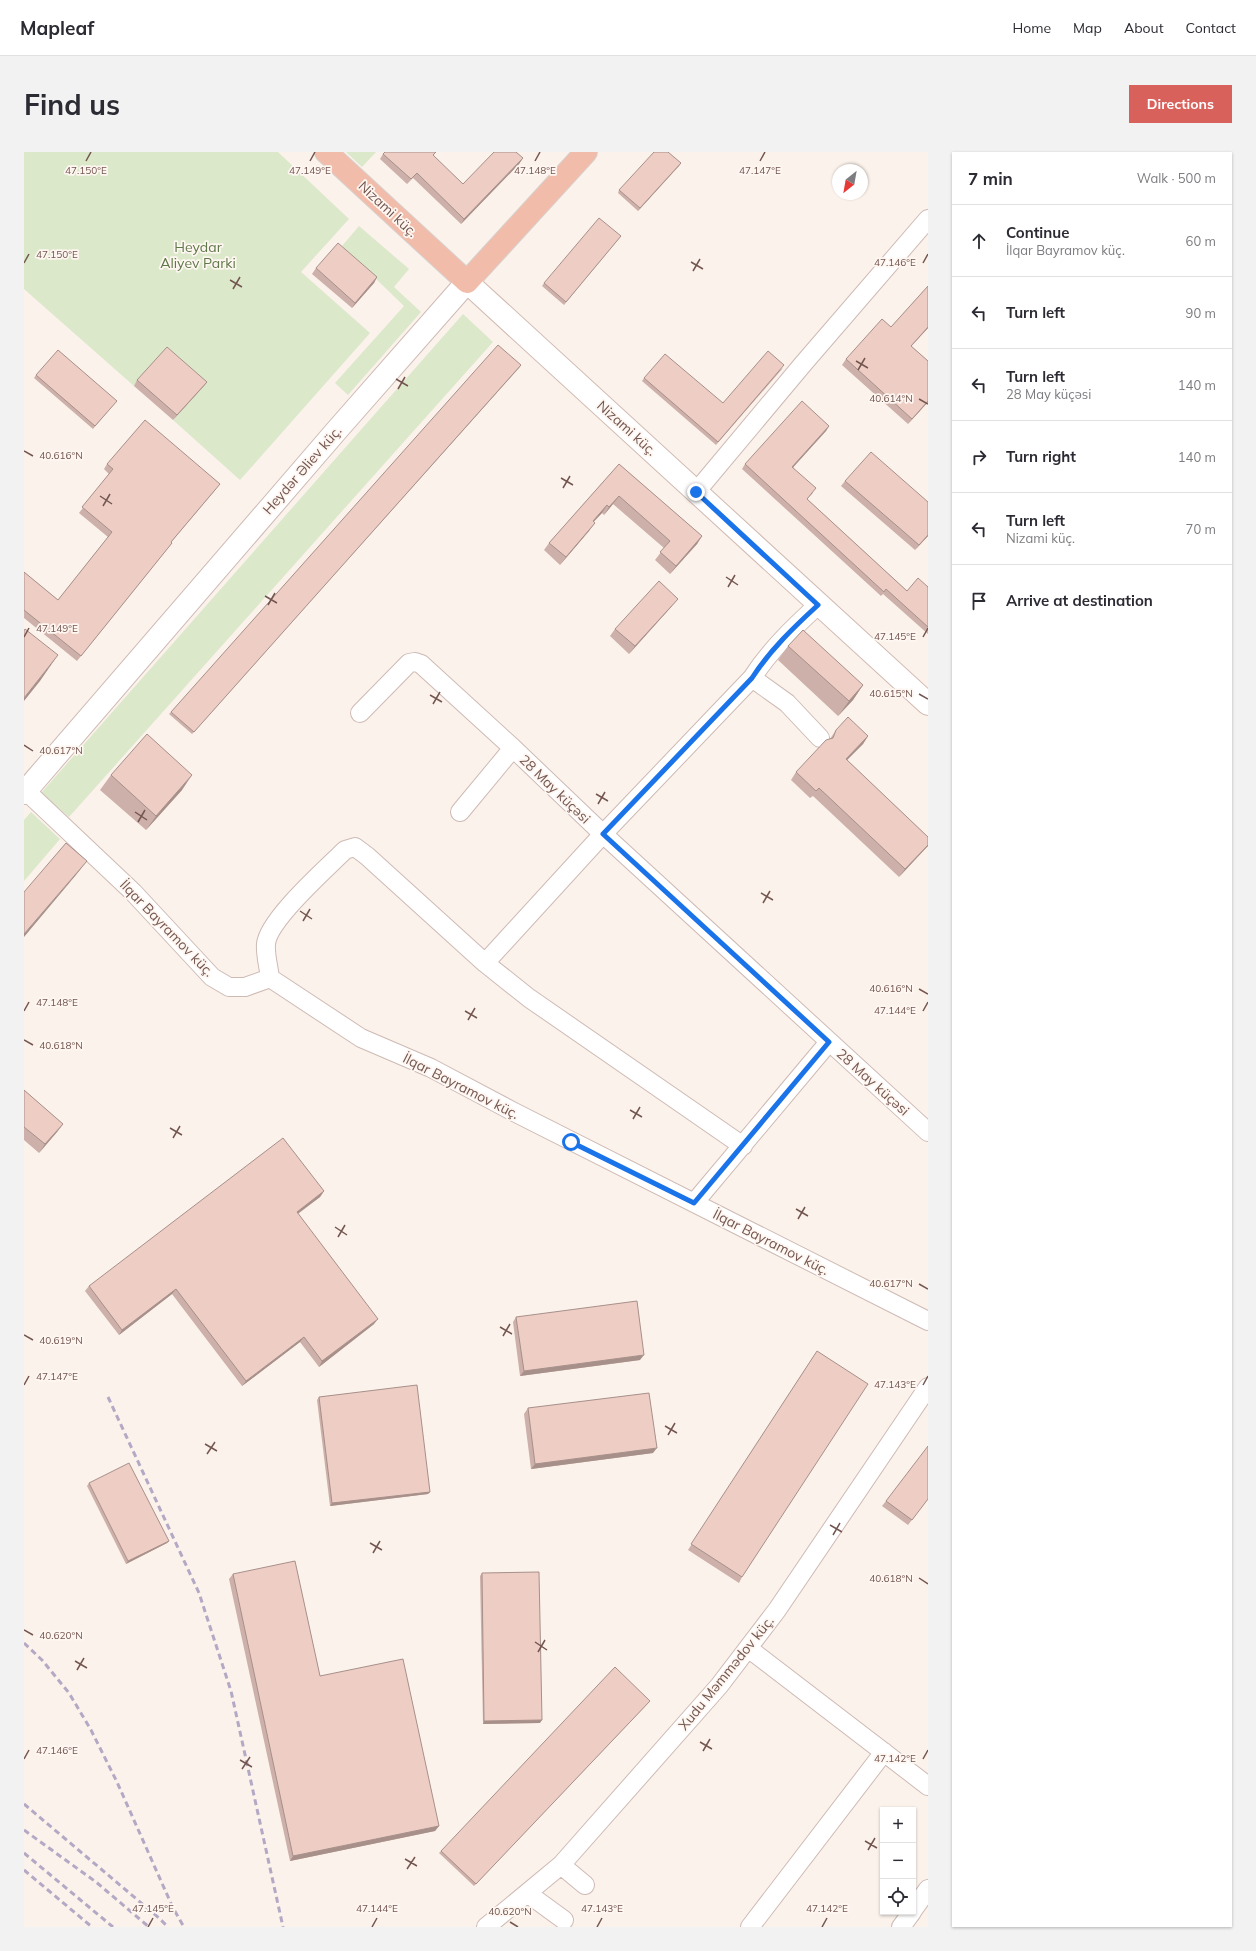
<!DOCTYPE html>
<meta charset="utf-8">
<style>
:root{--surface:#fff;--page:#f2f2f3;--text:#2b2b33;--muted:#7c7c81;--line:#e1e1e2;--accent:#d9615c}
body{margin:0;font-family:Mulish,sans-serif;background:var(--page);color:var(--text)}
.controls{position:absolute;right:12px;bottom:12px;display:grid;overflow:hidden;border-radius:0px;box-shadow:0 1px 3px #0004}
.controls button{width:36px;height:36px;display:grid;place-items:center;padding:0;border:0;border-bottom:1px solid var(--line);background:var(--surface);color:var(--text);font:20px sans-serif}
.compass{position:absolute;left:808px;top:12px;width:36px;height:36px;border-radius:50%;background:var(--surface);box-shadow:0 1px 3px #0004;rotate:211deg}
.stop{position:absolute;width:12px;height:12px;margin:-9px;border:3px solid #1a73e8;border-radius:50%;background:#fff}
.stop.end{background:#1a73e8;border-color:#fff;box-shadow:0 1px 4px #0008}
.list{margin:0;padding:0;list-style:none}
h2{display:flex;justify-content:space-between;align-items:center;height:52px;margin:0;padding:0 16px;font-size:17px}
h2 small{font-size:13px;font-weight:400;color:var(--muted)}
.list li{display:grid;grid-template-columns:26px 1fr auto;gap:12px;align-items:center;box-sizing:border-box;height:72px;padding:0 16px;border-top:1px solid var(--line)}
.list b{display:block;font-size:15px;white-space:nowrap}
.list p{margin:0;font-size:13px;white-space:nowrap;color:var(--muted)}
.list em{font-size:13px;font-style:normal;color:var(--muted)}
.icon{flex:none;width:22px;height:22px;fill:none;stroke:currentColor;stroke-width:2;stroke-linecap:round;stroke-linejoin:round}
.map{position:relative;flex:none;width:904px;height:1775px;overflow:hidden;border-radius:0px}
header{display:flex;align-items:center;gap:24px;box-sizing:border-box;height:56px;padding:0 20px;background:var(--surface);border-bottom:1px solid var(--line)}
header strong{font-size:19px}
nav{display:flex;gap:22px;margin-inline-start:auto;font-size:14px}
.intro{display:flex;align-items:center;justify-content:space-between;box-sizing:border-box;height:96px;padding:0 24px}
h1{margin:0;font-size:28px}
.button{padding:10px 18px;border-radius:0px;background:var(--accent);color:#fff;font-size:14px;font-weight:700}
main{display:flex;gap:24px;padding:0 24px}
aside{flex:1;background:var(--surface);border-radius:0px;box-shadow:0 1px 3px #0004}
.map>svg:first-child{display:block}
.green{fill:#dbe8ca}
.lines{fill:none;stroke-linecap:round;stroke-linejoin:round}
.minor-casing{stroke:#cebab4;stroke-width:20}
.tertiary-casing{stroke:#cebab4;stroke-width:24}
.secondary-casing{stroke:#d1bab2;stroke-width:24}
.trunk-casing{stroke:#d8d0ce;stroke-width:24}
.minor{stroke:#fff;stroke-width:18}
.tertiary{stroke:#fff;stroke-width:22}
.secondary{stroke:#fff;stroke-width:22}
.trunk{stroke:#f1bca9;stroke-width:22}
.rail{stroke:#b3a9c5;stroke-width:3;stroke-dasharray:6 4;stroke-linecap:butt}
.wall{fill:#cdb0a9}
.shaded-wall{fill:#a7908a}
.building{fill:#eecdc5;stroke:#a7908a}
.route{stroke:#1a73e8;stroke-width:5}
.ticks{fill:none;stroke:#745650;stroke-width:1.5}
.labels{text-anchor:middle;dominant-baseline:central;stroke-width:3.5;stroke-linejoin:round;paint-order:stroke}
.street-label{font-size:14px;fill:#745650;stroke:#fef6f1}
.park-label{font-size:14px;fill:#5f7849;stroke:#fef6f1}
.ticks-label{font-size:10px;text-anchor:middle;fill:#745650;stroke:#fef6f1;stroke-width:3.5;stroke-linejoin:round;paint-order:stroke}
</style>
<header>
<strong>Mapleaf</strong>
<nav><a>Home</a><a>Map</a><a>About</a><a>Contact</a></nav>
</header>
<div class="intro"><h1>Find us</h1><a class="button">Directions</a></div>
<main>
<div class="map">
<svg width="904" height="1775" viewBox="0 0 904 1775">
<rect width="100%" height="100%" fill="#fbf2eb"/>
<path class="green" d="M0,0H254L325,67L277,120L346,181L216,328L149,268L179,235L139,200L110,234L0,137Z
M322,0H352L338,15Z
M335,74L385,117L370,135L397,160L324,243L311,231L380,154L318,94Z
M439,162L469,190L45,665L17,641Z
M7,660L36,687L0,729V668Z"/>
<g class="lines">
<defs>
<path id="minor" d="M672,340L779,212L904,67
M728,526C746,498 770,475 794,453
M336,561L385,511L391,510L397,512L489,596L579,682L904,980
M0,637L109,740L188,825L205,835H221L246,826L337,886L407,916L490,960L904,1169
M436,660L489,596
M461,811L579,682L728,526L763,551L796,586
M246,826C245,816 241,803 242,792C244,768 302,717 321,698L331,695L343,704L461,811L505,846L719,994
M670,1051L805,890
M724,1496L904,1634
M537,1713L561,1733
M503,1741L540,1768
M889,1758L904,1737
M462,1775L537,1713L695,1534L753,1458L904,1235
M726,1775L860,1600
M877,1775L888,1760"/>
<path id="tertiary" d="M0,641L313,278L443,130"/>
<path id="secondary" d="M443,130L904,552"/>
<path id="trunk" d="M302,0L443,130L562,0"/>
</defs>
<use href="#minor" class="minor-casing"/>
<use href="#tertiary" class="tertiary-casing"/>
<use href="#secondary" class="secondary-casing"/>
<use href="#trunk" class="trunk-casing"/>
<use href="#minor" class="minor"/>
<use href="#tertiary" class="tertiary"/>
<use href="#secondary" class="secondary"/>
<use href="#trunk" class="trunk"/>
<path class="rail" d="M84,1245L175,1441L207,1539L259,1775
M0,1491L18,1508L45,1541L67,1578L93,1630L149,1756L160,1775
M0,1652L135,1766L144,1775
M0,1678L72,1730L125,1775
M0,1701L89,1775
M0,1718L68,1775"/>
</g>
<path class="wall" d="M412,0L409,4L439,32L499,6L495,12L437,72L389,26L383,32L356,7L359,2Z
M657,11L614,59L594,41L595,38Z
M597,84L540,153L518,134L520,131Z
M292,116L353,125L350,131L328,156L288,122Z
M904,134V176L887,194L904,209V250L884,272L818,213L822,207L867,175Z
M497,213L168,582L145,562L147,560Z
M759,216L692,293L618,229L620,226L699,251Z
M12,223L91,251L69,277L10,226Z
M113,228L183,230L179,235L149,268L110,234Z
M805,274L802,279L769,315L789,341L783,347L883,439L904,435V482L859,442L857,444L718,317L721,312Z
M83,312L192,337L147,390L148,391L144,396L53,509L0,466V420L34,448L84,385L55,361L85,322L80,317Z
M595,312L678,384L673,392L646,422L631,408L640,396L589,352L580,363L578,361L569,370L565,379L536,413L520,398L525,391Z
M821,329L904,384L891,398L817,334Z
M648,454L605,502L586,484L591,477Z
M764,494L839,533L829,548L814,564L754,508Z
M812,578L844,584L839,592L823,608L904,685V694L902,696L875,725L789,644L786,646L767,628L772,620L806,587Z
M87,623L158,638L122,678L76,638Z
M0,938L39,972L33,980L15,1001L0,988Z
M300,1039L296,1045L274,1062L350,1172L295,1215L276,1190L218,1234L148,1142L95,1183L61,1139L65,1134Z
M492,1165L616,1208L496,1224L489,1170Z
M789,1205L718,1425L715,1431L664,1398Z
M295,1245L406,1340L404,1342L306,1354L293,1248Z
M504,1256L629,1301L507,1317L500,1262Z
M65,1331L145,1389L143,1391L102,1412L63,1334Z
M904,1347L884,1373L858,1354L862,1349Z
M458,1421L516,1571L459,1572L456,1424Z
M209,1422L296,1524L415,1674L411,1679L266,1709L205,1427Z
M624,1551L450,1734L415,1701L417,1699Z"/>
<path class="shaded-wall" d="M499,6L495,12L437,72L440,67Z
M657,11L655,14L614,59L616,56Z
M353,125L350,131L328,156L331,151Z
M904,175V176L883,199L887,194Z
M497,213L495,216L168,582L170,580Z
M183,230L179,235L149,268L153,263Z
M904,249V250L884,272L888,267Z
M805,274L802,279L765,320L768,315Z
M196,332L192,337L143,395L147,390Z
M595,344L589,352L580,363L585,355Z
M583,353L578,361L563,377L569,369Z
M571,371L565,379L536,413L542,405Z
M904,383V384L891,398L895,393Z
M678,384L673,392L646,422L652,414Z
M654,447L648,454L605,502L611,494Z
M34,503L16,529L0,549V546Z
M839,533L829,548L814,564L825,549Z
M844,584L839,592L816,615L822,607Z
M168,623L158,638L122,678L132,664Z
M904,693V694L902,696L875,725L881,717Z
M63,709L52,723L0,785V782Z
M39,972L33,980L15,1001L21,992Z
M300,1039L296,1045L269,1065L273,1060Z
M152,1137L148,1142L95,1183L98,1178Z
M354,1167L350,1172L295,1215L298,1209Z
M280,1185L276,1190L218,1234L222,1229Z
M620,1203L616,1208L496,1224L500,1219Z
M633,1296L629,1301L507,1317L511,1312Z
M406,1340L404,1342L306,1354L308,1351Z
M145,1389L143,1391L102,1412L104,1409Z
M626,1549L624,1551L450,1734L452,1732Z
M518,1568L516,1571L459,1572L460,1569Z
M415,1674L411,1679L266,1709L269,1704Z"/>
<path class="building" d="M361,0H412L409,3L439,32L470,0H492L499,6L440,67L393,21L387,27L359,2Z
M630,0H644L657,11L616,56L595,38Z
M575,66L597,84L542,150L520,131Z
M314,91L353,125L331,151L292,116Z
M904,134V175L887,194L904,209V249L888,267L822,207L858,167L867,175Z
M474,193L497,213L170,580L147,560Z
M143,195L183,230L153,263L113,228Z
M34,198L93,249L71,274L12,223Z
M744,199L760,213L694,290L620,226L641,202L699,251Z
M778,249L805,274L768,315L792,336L783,347L883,439L894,426L904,435V475L862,437L860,440L721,312Z
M121,268L196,332L147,390L148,391L57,504L0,458V420L34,448L88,380L58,355L89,317L83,312Z
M847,300L904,350V383L895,393L821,329Z
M595,312L678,384L652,414L636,400L646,389L595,344L585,355L583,353L569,369L571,371L542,405L525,391Z
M635,429L654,447L611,494L591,477Z
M1,477L34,503L0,546V479Z
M779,478L839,533L825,549L764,494Z
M824,565L844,584L822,607L904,685V693L881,717L795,636L792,639L772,620L802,588L809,586L812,578Z
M123,582L168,623L132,664L87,623Z
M42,691L63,709L0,782V740Z
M0,938L39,972L21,992L0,975Z
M259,986L300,1039L273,1060L354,1167L298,1209L280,1185L222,1229L152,1137L98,1178L65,1134Z
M613,1149L620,1203L500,1219L492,1165Z
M793,1199L844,1232L718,1425L667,1392Z
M393,1233L406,1340L308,1351L295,1245Z
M625,1241L633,1296L511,1312L504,1256Z
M904,1294V1347L888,1368L862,1349Z
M105,1311L145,1389L104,1409L65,1331Z
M271,1409L296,1524L379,1507L415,1674L269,1704L209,1422Z
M515,1420L518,1568L460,1569L458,1421Z
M591,1515L626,1549L452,1732L417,1699Z"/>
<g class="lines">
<path class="route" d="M547,990L670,1051L805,890L579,682L728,526C746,498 770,475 794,453L672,340"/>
</g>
<path class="ticks" d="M62,9L67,0M286,9L291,0M511,9L516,0M736,9L741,0M667,110L679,117M0,111L5,102M899,111L904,102M669,119L676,107M206,128L218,135M209,137L216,125M832,209L844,216M834,218L841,206M372,227L384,234M374,237L381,225M895,247L904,252M0,299L9,304M537,326L549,333M539,336L546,324M76,344L88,352M79,354L86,342M702,425L714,433M704,435L711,423M241,444L253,451M244,453L251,441M0,485L5,476M899,485L904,476M895,542L904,547M406,543L418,550M409,552L416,540M0,593L9,599M572,642L584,649M574,652L581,640M111,660L123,668M114,670L121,658M737,741L749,748M739,751L746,739M276,759L288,767M279,769L286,757M895,837L904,842M0,859L5,850M441,859L453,866M899,859L904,850M444,868L451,856M0,888L9,893M606,958L618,965M609,967L616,955M146,976L158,983M149,986L156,974M772,1057L784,1064M774,1067L781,1055M311,1075L323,1083M314,1085L321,1073M895,1132L904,1137M476,1175L488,1182M0,1183L9,1188M479,1184L486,1172M0,1233L5,1224M899,1233L904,1224M641,1274L653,1281M644,1283L651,1271M181,1292L193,1299M183,1302L191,1290M806,1373L818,1380M809,1383L816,1371M346,1391L358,1398M349,1401L356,1389M895,1426L904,1432M0,1478L9,1483M511,1490L523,1498M514,1500L521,1488M51,1509L63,1516M53,1518L60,1506M676,1590L688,1597M679,1599L686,1587M0,1607L5,1598M899,1607L904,1598M216,1608L228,1615M218,1617L226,1605M841,1689L853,1696M844,1698L851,1686M381,1707L393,1714M383,1717L391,1705M486,1770L494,1775M124,1775L129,1766M348,1775L353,1766M573,1775L578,1766M798,1775L803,1766"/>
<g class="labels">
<g class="street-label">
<text transform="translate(364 57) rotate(43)">Nizami küç.</text>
<text transform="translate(603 276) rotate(42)">Nizami küç.</text>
<text transform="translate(278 318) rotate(-49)">Heydər Əliev küç.</text>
<text transform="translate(531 637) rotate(44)">28 May küçəsi</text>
<text transform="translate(143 776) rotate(46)">İlqar Bayramov küç.</text>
<text transform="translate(849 930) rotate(42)">28 May küçəsi</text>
<text transform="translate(437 934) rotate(27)">İlqar Bayramov küç.</text>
<text transform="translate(747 1090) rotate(27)">İlqar Bayramov küç.</text>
<text transform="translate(702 1521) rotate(-51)">Xudu Məmmədov küç.</text>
</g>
<g class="park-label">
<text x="174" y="95">Heydar<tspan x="174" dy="16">Aliyev Parki</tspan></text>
</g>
</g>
<g class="ticks-label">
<text x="62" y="22">47.150°E</text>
<text x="286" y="22">47.149°E</text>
<text x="511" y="22">47.148°E</text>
<text x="736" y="22">47.147°E</text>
<text x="33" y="106">47.150°E</text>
<text x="871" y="114">47.146°E</text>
<text x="867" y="250">40.614°N</text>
<text x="37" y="307">40.616°N</text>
<text x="33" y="480">47.149°E</text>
<text x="871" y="488">47.145°E</text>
<text x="867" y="545">40.615°N</text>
<text x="37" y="602">40.617°N</text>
<text x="867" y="840">40.616°N</text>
<text x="33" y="854">47.148°E</text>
<text x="871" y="862">47.144°E</text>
<text x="37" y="897">40.618°N</text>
<text x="867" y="1135">40.617°N</text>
<text x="37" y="1192">40.619°N</text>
<text x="33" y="1228">47.147°E</text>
<text x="871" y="1236">47.143°E</text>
<text x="867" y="1430">40.618°N</text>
<text x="37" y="1487">40.620°N</text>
<text x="33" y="1602">47.146°E</text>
<text x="871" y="1610">47.142°E</text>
<text x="129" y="1760">47.145°E</text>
<text x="353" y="1760">47.144°E</text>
<text x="578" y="1760">47.143°E</text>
<text x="803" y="1760">47.142°E</text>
<text x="486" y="1763">40.620°N</text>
</g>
</svg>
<div class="controls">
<button>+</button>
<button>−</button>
<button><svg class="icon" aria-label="locate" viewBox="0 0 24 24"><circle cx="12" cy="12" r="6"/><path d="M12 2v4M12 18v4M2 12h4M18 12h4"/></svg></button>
</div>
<svg class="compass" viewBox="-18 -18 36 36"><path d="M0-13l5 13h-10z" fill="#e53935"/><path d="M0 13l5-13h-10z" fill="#7c7c81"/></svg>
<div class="stop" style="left:547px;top:990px"></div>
<div class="stop end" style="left:672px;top:340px"></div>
</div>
<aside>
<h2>7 min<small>Walk · 500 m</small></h2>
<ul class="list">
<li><svg class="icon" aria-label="ahead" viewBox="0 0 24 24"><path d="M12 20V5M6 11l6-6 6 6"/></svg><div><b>Continue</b><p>İlqar Bayramov küç.</p></div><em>60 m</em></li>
<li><svg class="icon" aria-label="left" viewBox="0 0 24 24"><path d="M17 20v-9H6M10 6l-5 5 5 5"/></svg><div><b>Turn left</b></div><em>90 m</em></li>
<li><svg class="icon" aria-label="left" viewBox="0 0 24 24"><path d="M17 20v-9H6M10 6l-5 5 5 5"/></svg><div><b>Turn left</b><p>28 May küçəsi</p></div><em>140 m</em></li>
<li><svg class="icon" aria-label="right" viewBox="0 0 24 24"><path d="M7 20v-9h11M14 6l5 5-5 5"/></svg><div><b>Turn right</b></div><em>140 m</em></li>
<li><svg class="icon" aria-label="left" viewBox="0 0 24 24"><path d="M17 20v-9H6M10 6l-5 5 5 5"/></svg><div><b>Turn left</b><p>Nizami küç.</p></div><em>70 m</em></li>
<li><svg class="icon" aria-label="arrive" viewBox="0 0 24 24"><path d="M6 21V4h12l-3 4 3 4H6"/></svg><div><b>Arrive at destination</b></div></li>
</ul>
</aside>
</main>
